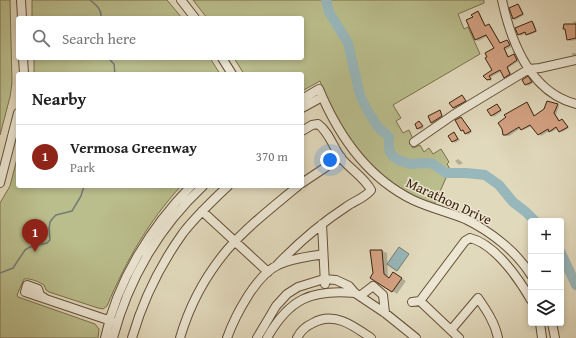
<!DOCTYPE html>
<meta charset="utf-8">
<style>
:root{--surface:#fff;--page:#f2f2f2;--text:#222;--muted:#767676;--line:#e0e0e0;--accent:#8f2418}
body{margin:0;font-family:"Gentium Book Plus",serif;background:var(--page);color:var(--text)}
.controls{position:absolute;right:12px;bottom:12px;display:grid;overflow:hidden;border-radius:4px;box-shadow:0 2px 6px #0003}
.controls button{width:36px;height:36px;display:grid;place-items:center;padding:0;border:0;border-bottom:1px solid var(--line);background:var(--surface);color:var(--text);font:20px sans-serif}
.you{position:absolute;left:330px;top:160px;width:14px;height:14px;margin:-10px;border:3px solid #fff;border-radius:50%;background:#1a73e8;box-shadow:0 0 0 6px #1a73e833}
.badge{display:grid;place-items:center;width:26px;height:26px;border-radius:50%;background:var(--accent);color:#fff;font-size:13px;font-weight:700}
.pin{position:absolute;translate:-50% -33px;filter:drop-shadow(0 1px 2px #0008)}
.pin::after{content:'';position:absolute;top:21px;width:14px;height:12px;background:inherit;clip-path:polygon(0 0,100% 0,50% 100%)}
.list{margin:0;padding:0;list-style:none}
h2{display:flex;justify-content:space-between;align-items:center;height:52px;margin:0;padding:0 16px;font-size:17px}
h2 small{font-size:13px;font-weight:400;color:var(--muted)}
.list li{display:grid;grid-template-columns:26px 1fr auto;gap:12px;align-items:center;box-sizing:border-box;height:64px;padding:0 16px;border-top:1px solid var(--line)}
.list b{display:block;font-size:15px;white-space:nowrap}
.list p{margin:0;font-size:13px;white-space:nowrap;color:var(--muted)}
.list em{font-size:13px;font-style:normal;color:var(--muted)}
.icon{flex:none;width:22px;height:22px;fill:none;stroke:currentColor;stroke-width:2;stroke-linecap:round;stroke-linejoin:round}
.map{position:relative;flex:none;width:576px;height:338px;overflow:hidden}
.search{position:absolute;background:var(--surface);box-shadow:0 2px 6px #0003;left:16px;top:16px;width:288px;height:44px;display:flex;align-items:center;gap:10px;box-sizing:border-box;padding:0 14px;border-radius:4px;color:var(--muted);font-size:15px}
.panel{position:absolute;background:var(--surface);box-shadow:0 2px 6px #0003;left:16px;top:72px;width:288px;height:116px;border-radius:4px}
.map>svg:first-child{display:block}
.green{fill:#babd8c;stroke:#7b704c}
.water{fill:#98b7bb;stroke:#737c75}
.shadow{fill:#0003}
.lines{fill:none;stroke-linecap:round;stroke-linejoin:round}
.stream{stroke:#737c75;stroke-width:1.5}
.river{stroke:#98b7bb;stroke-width:10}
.building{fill:#d4a283;stroke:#3c230d}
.minor-casing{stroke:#655039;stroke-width:10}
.minor{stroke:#ece6d3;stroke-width:8}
.labels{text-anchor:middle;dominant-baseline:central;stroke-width:3;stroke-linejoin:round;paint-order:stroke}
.street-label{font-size:14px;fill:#3c230d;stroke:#ece6d3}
</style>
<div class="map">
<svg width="576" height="338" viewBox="0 0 576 338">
<rect width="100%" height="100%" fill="#e1d9bc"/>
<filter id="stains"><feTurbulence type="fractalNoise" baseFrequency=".005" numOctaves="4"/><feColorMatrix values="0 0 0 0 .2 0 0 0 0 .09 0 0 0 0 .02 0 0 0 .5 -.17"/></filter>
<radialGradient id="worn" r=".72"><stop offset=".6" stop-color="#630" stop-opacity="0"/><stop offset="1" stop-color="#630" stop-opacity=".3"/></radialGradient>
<path class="green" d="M0,0H10L12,83L10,97L0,135Z
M32,0H167L182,18H32Z
M193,0H484V3L458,14L464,29L468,27L480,54L393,105L401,118L396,121L403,133L409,130L413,139L409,142L413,148L420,145L424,152L429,148L433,154L441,149L449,162L447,164L450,169L433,207C423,202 413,197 403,191C363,166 336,125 320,81L302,91V74H244L234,58H302V18H207Z
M34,58H210L220,74H34Z
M18,155V186H181C148,222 126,261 107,306L103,309L98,308L49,292L46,290L44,285C39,282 31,278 24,279L17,295L18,297L95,324L99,329L98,338H0V203L10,186Z"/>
<path class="water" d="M399,247L409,254L397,271L387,264Z"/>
<path class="shadow" d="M518,5L520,6L524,15L515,20L513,18Z
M478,12L480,14L486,26L489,25L491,26L501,44L507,41L509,42L511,47L505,50L509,57L514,55L519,61L508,68L512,75L507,78L502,71L491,77L492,80L490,81L484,76L493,70L495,48L488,36L478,41L476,40L467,21L474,18Z
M576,21V40L570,41L568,40L566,29L564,28L574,25L573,22Z
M532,22L534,23L537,32L529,35L526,33L521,36L519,34Z
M572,53H576V56L572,55Z
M530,79L533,83L528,86L526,84Z
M464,97L467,102L455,108L453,107Z
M527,104L529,105L535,116L557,105L559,106L556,115L560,121L562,120L564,121L569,128L562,132L558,128L552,132L549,131L541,136L532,126L523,130L521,128L509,136L503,135Z
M497,105L502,111L494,117L488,110Z
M439,112L443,117L433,123L432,122Z
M461,118L472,132L468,135L462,130Z
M419,123L424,128L420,130L416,124Z
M454,133L460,140L455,143L453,141Z
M458,159L463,163L459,165L455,161Z
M371,251H382L387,253L388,279L398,276L406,281L397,294L371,277L374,273Z"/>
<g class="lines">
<path class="stream" d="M90,0C96,5 102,9 101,18
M108,58L114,64L115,74
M0,273L13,268L25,250L30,247L47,243L50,240L49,229L50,222L53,218L56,215L72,211L81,196L84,186"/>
<path class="river" d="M326,0L329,12L348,43L360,95L367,110L378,127L389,137V150L392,155L398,160L411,164L425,163L433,164L446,173H466L485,175L499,185L513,202L526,212L535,221
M561,253L576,285"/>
</g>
<path class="building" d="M518,4L523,14L513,19L509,8Z
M478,11L485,26L489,24L500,43L507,40L510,45L504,48L508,57L514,54L517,60L507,67L510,74L504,78L500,70L489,76L491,79L487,80L483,76L492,70L485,58L487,57L485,53L494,48L486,35L475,40L466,20L473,17L471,15Z
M532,21L536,31L526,35L525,32L518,35L515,28Z
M564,24H576V38L567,40L565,29H563Z
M528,76L532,82L525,85L522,80Z
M462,95L466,101L453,108L449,103Z
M547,101L558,104L554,113L559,121L562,119L568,127L559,132L556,127L549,132L548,129L538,135L530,125L521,130L519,127L506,135H503L502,129L498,123L506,117L504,115L527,102L534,116L544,109Z
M497,104L501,110L491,116L487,110Z
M440,110L442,116L431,123L428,116Z
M461,117L471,131L465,134L463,130L461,131L455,120Z
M419,121L423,126L417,129L415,124Z
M454,132L458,139L452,142L448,136Z
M370,250H382L384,274L389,278L393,272L402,278L392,292L370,278L373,273Z"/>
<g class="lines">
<defs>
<path id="minor" d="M21,0L22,18
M181,0L195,18
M502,0C511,42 530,92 576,104
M23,58L24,74
M222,58L232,74
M302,99L319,89C338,135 368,178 413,200C430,208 448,212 465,219C490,231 516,251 531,275
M302,108L322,97
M414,142L453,115L529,69L540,68L576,60
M0,183L18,113
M302,183L341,157
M202,211L268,272
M322,224L325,284
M277,265C298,243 320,224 346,207C354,201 365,198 371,190C364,177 350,169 341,158C333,147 329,132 318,124L312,125L302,131
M360,296L373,286L383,295L385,313
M46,299L40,295L38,289L27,285L25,292L114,322
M420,301L459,338
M412,302L420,301L465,241L470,238C495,244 519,279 531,300
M540,323L542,338
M552,323L555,338
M451,330L478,298C487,311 495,323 498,338
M105,338C117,281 151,227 191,186
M113,338C128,280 159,227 203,186
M132,338C143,300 160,265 183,233C196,216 212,201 228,186
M180,338C189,307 206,275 227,250C248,226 274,206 298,186
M227,338C235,316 256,275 278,265C292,258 308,257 323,254
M257,338L276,306L287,294L298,287L324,279L336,280L349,286L355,293L385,313L416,338
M267,338C289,299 311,289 355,293
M297,338C300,332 306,326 313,323C334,311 354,326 371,338"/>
</defs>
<use href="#minor" class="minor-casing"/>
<use href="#minor" class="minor"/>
</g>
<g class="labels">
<g class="street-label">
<text transform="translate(449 201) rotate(25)">Marathon Drive</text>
</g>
</g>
<rect width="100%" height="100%" filter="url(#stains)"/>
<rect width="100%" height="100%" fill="url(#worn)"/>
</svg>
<div class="controls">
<button>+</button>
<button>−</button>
<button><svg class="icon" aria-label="layers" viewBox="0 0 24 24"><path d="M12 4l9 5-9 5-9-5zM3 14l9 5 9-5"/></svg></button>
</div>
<div class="you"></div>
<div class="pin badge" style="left:35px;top:252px">1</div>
<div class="search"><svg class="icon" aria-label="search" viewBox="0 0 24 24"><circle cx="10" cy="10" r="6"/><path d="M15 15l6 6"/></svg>Search here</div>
<section class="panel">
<h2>Nearby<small></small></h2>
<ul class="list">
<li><span class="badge">1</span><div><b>Vermosa Greenway</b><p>Park</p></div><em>370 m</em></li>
</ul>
</section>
</div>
